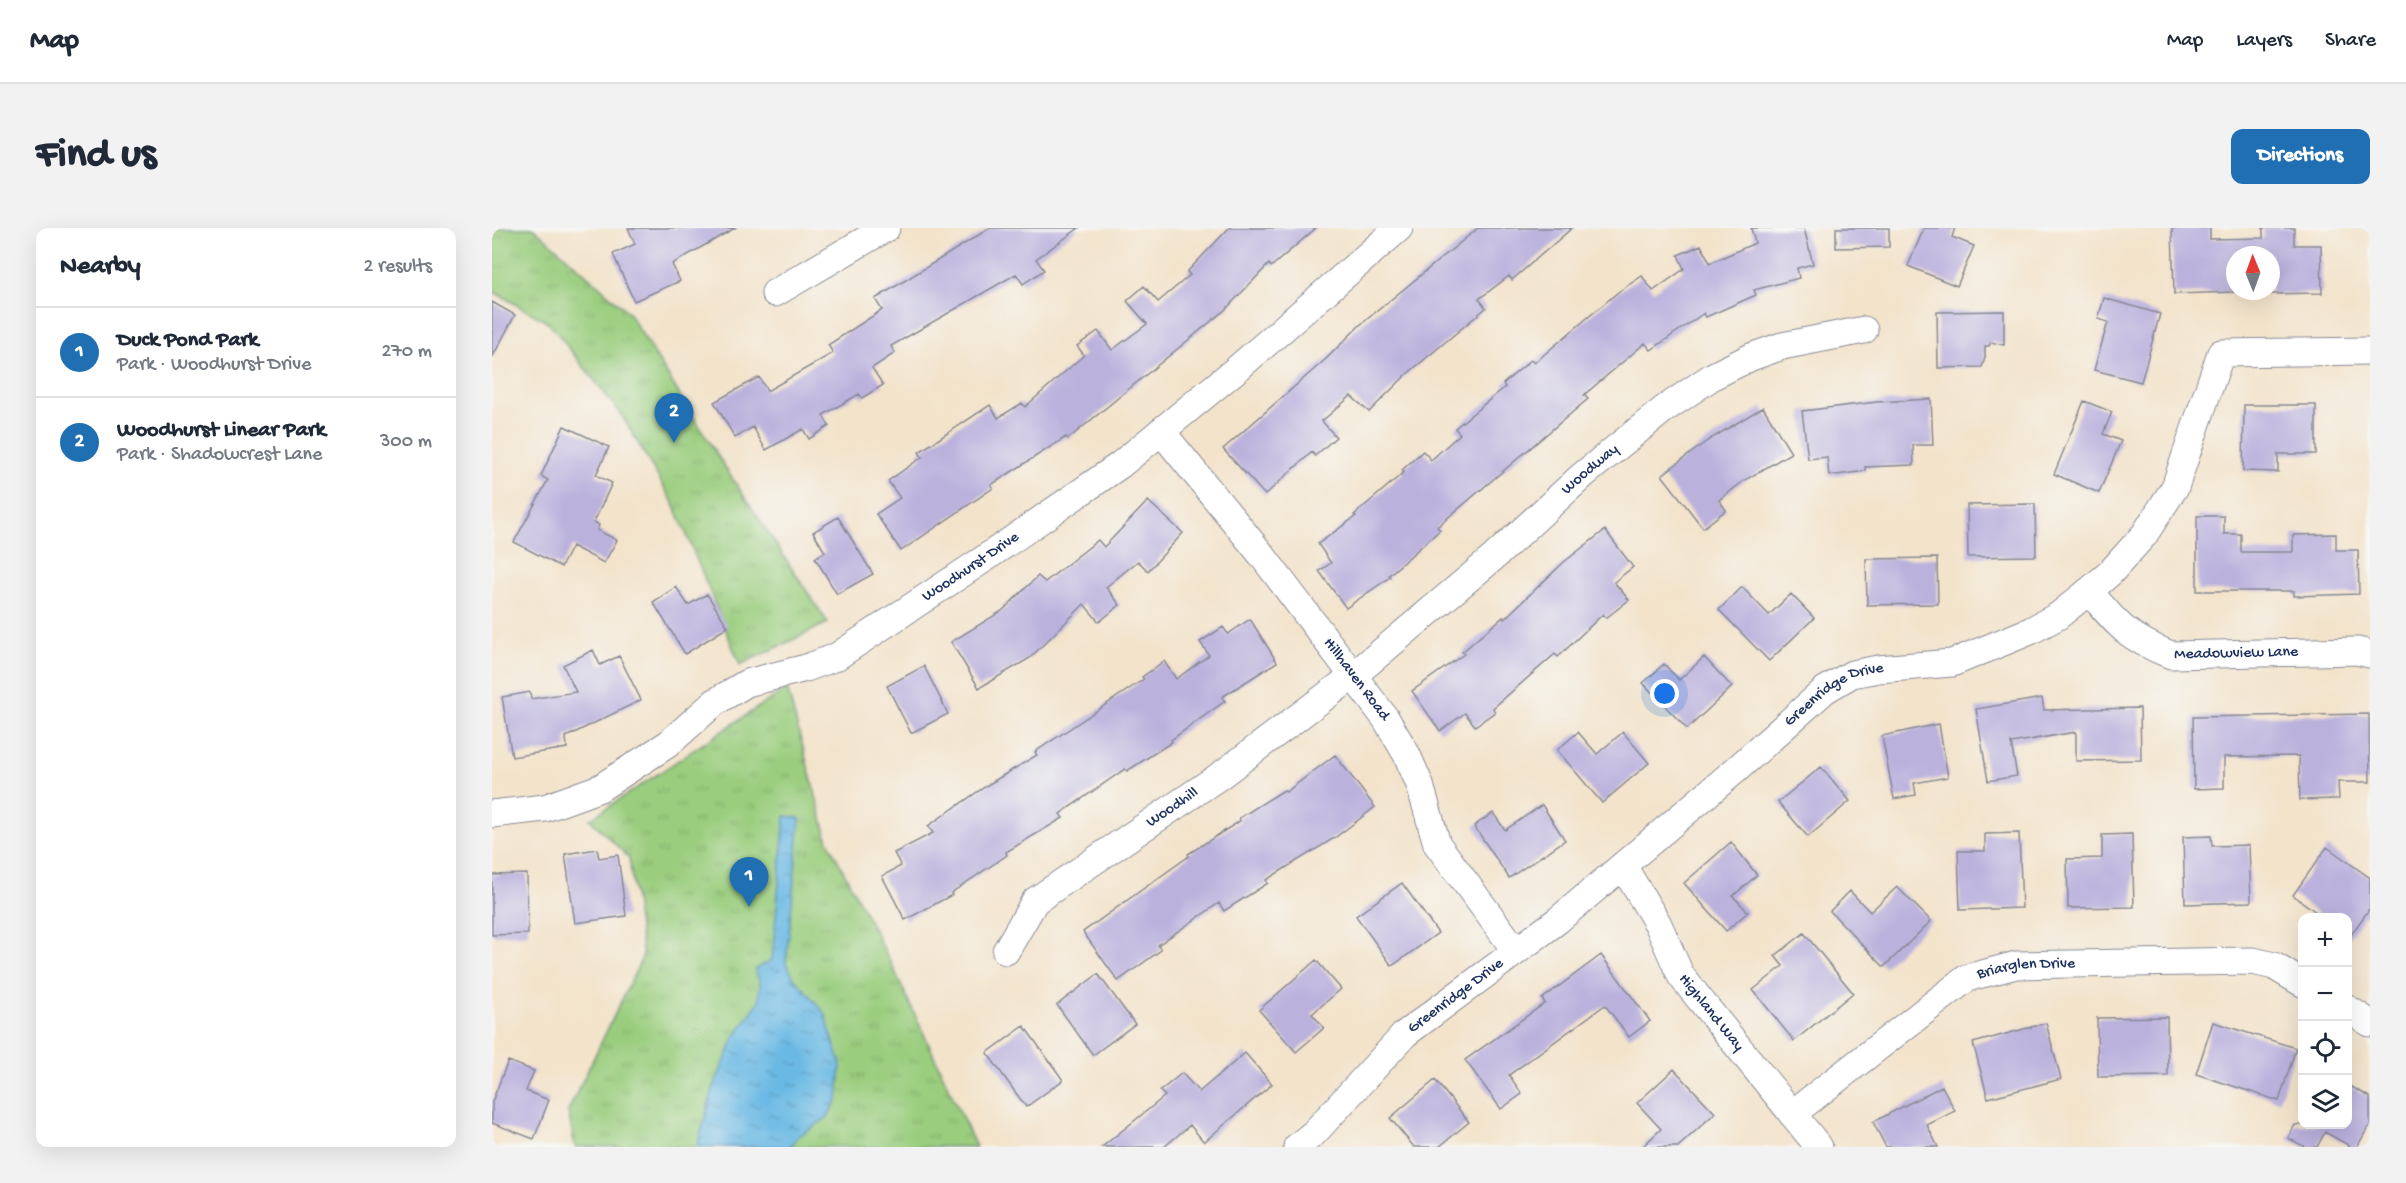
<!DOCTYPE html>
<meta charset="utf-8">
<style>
:root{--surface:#fff;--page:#f2f2f3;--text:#1f2937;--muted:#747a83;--line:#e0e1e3;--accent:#1f6fb2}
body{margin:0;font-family:"Gochi Hand",sans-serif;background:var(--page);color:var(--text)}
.controls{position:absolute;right:18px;bottom:18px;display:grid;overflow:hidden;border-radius:12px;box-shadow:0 6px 24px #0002}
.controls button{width:54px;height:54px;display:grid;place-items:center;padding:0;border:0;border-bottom:2px solid var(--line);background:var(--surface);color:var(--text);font:30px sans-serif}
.compass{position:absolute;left:1734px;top:18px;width:54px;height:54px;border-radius:50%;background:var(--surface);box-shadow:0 6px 24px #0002;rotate:359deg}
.you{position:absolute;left:1173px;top:466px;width:21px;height:21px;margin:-15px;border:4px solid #fff;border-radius:50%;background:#1a73e8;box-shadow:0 0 0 9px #1a73e833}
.badge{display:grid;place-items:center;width:39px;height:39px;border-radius:50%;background:var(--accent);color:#fff;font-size:20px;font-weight:700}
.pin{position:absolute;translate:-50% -50px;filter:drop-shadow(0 2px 3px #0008)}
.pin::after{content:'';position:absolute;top:32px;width:21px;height:18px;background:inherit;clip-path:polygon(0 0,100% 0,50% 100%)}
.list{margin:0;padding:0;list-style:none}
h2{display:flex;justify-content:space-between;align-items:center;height:78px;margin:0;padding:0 24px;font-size:26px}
h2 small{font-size:20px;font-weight:400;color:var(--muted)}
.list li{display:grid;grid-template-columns:39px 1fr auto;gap:18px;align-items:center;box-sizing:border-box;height:90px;padding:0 24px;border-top:2px solid var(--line)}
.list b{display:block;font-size:22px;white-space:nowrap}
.list p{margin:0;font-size:20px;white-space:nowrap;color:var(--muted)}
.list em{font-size:20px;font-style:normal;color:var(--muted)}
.icon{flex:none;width:33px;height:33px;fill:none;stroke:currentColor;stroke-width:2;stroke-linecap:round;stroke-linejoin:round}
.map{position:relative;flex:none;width:1878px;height:919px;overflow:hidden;border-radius:12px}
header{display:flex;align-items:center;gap:36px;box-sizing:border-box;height:84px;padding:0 30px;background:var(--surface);border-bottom:2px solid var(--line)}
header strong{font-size:28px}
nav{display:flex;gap:33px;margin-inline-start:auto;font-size:21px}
.intro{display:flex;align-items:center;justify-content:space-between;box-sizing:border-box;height:144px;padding:0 36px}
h1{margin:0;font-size:42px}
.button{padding:15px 27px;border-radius:12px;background:var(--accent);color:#fff;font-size:21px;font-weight:700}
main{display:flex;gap:36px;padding:0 36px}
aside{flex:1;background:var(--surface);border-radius:12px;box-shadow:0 6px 24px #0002}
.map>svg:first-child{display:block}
.park{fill:url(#park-tufts);stroke:#5a7e6e;stroke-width:1.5}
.water{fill:url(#water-ripples);stroke:#4274a1;stroke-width:1.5}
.building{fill:#bab1dd}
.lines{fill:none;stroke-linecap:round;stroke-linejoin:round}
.street-casing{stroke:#878994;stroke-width:29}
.street{stroke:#fff;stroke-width:27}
.labels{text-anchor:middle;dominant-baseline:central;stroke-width:4.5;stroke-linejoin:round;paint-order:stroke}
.street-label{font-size:16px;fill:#1b2f5e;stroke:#f6f6f2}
</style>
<header>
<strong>Map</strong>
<nav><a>Map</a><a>Layers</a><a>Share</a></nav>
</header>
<div class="intro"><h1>Find us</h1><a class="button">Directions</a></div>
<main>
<aside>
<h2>Nearby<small>2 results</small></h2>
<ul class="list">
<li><span class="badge">1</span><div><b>Duck Pond Park</b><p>Park · Woodhurst Drive</p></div><em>270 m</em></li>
<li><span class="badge">2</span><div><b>Woodhurst Linear Park</b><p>Park · Shadowcrest Lane</p></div><em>300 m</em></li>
</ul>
</aside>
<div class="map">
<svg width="1878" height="919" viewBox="0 0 1878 919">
<defs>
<pattern id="park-tufts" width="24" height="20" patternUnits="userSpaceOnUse" patternTransform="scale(1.5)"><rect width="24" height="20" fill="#9acd7d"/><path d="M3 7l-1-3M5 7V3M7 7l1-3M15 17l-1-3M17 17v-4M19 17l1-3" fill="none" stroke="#84b06e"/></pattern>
<pattern id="water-ripples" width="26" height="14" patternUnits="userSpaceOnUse" patternTransform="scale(1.5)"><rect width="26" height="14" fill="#6ab9e4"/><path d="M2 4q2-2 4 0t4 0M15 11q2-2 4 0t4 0" fill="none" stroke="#5697bc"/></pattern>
</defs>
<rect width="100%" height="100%" fill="#f6f6f2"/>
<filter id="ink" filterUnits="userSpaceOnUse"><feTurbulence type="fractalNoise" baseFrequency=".0167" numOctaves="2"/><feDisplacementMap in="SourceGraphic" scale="12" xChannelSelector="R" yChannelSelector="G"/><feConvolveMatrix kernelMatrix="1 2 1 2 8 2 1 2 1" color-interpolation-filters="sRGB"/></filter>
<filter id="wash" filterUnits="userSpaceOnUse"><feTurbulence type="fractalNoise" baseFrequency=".008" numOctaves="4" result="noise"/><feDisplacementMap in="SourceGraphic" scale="24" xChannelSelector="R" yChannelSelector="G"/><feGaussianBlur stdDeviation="1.35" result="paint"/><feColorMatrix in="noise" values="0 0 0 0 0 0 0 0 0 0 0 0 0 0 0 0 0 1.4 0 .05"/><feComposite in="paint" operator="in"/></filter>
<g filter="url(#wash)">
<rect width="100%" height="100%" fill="#f3e3cb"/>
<path class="park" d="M0,0H42L136,84L236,244L336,395L248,437L182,276L129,186L57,95L0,63Z
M295,460L336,613L400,737L484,919H83L76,883L151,728L137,630L98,591Z"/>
<path class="water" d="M293,588L308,590L294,735L303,751L332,784L349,837L346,871L335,890L307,908L298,919H205L221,861L242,810L267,773L268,755L263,741L280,732Z"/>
<g id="blocks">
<path class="building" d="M136,0H243L180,36L188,53L142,73L121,26L143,16Z
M498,0H587L544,31L552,42L531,56L524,46L399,118L403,125L380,140L391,157L370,170L367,166L331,187L337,198L317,211L311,201L274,222L261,199L243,210L222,174L267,149L275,163L341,125L336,117L390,82L383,71Z
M737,0H824L779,39L777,36L734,81L576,211L574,209L499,257L501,260L409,323L384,286L408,270L396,253L430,229L427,224L498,177L506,190L530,175L533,179L592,127L585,118L606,103L620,122L655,96L635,73L652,58L666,74L698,47L695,44Z
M986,0H1080L1020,52L1017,48L987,71L994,80L914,147L877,184L859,168L830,193L844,209L823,228L820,224L773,267L731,221L834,131L868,97Z
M1259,0H1312L1321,36L1305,40L1307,50L1262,62L1264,67L1214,89L1212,85L1159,122L1153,115L1092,167L1096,171L945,299L948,302L897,347L898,349L854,380L827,343L839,335L826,316L864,288L862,287L912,244L910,242L931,223L939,232L968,206L963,200L1013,159L1011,156L1039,132L1042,135L1126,64L1150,48L1161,63L1192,41L1186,27L1209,17L1218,35L1263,15Z
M1344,0H1397V19L1344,20Z
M1432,0H1463L1460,9L1482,18L1465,58L1416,38Z
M1680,0H1718V11L1771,10V0H1802V17H1829L1830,65L1779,66V27H1743V64L1682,66Z
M1612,70L1668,86L1649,154L1602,142L1616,94L1606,91Z
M0,74L23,87L0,130Z
M1512,83V117L1499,114L1497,118H1493V130L1490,139L1446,140L1445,84Z
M1439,171L1441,217H1421L1422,237L1373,239L1374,243L1337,248L1335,229L1316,231L1310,183L1385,174Z
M1592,173L1620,184L1611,206L1629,213L1607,265L1562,246Z
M1752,177H1824V226H1786V244L1751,243Z
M1271,179L1299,225L1253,252L1227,272L1234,282L1211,300L1170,247L1215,213Z
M72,198L117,219L104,247L120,255L102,294L107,297L105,302L125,312L112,335L80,318L69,339L22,314L56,252L49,248Z
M656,273L691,305L656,343L646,333L614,359L628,377L607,394L592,376L538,430L487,460L459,414L510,383L546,348L553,354L606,312L612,319Z
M1543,276L1544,328L1476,329L1475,277Z
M1705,288H1732V306H1749V324H1801V307L1844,306V322H1866L1867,366L1802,368V363H1705Z
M346,289L381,346L345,366L323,330L333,324L321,304Z
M1113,302L1141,339L1122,354L1137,372L1114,390L1111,386L1066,429L1063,426L1001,480L1003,484L983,498L973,485L948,503L920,463L972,426L970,424L1011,389L1012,391L1072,334Z
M1445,330L1446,376L1375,377L1374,331Z
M184,359L196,377L215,366L236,399L193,426L161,374Z
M1250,359L1277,387L1299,366L1322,390L1277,433L1227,382Z
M758,391L785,434L730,469L733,473L679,512L680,514L635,543L633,541L568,586L571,590L514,624L515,627L459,665L460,667L413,692L390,648L409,638L402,625L441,605L436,598L497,556L545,527L543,524L652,451L650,449L672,433L684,451L717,427L708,414L731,399L736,406Z
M101,422L108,437L127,428L149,472L74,509L75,520L20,529L10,469L38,464L39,471L84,464L71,437Z
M1212,429L1240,459L1195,501L1151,455L1172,436L1187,452Z
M432,438L456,486L419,505L395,458Z
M1550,470L1552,482L1648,480L1649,532L1584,533V504L1519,515L1525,548L1496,553L1484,481Z
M1877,486L1878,554H1846L1847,571L1808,572L1807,528L1732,529V560L1702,561L1701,489Z
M1447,496L1456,549L1422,555L1424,567L1402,571L1390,508Z
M1086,504L1105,526L1131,504L1157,535L1110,575L1065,522Z
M843,527L883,579L844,609L774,652L776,655L732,683L727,675L666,717L669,722L626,753L591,704L697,628L696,626L748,593L747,590L792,562L794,564Z
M1329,539L1358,573L1316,609L1286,574Z
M1050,577L1073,612L1017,650L982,598L1001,585L1013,602Z
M1527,605L1530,680L1468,682L1466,623H1493V606Z
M1640,606L1642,679L1576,680L1575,631L1610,630V607Z
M1719,608L1720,618L1757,617L1759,674L1693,676L1691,609Z
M1239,614L1265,647L1241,668L1256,684L1234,703L1192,655Z
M1835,619L1878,650V680L1856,711V690H1832L1801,667Z
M105,621L107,630L126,627L134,688L83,695L73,626Z
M35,646L36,706L0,707V647Z
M910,655L946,705L900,738L864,688Z
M1405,659L1439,693L1392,739L1338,683L1358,663L1378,684Z
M1312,705L1361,765L1302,813L1261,762L1291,738L1283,728Z
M1109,727L1158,793L1137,809L1113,777L1017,847L1030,866L1009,881L973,832L1053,775L1050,771Z
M824,732L849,761L820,786L832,800L804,824L767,782Z
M606,746L643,796L601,827L565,777Z
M1675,789L1676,848L1606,849L1605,790Z
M1721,794L1804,820L1787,873L1704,846Z
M1554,795L1569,851L1496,870L1481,815Z
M532,798L571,852L534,879L495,825Z
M753,825L780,856L712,914L698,897L672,919H610L673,868L668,863L690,845L707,864Z
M16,833L42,843L34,863L57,872L42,911L0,895V874Z
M1182,841L1223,885L1186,919H1150L1169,901L1145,875Z
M943,852L977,894L947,919H922L898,890Z
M1856,857L1878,869V896L1865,919H1856V917L1833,904L1825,919H1813L1796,910L1803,897H1856Z
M1450,858L1463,883L1435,897L1446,919H1394L1381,894Z"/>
</g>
</g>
<g filter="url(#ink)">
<use href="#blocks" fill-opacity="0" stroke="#878994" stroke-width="1.5"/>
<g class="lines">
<defs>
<g id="street">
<path d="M283,65L394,0"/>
<path id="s1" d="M669,203L769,326L894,491L915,527L928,557L945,616L1024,723"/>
<path id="s2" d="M1597,363C1626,398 1636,410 1679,427L1865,423L1878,426"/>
<path id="s3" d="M0,586L53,580L108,560L176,516L223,474L255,455L314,440L344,429L492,331L628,237L746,140L907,0"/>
<path id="s4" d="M1131,638L1166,696L1189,748L1327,919"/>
<path id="s5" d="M514,723L543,673L729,547L862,447L1002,329L1091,247L1171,182L1221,148L1259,129L1290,118L1372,102"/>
<path d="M1856,781L1878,795"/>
<path id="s6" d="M1300,886L1475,750L1524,737L1761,733L1782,738L1810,755"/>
<path id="s7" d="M805,919L822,905L913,806L1065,693L1246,540L1333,462L1360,446L1386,441L1460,435L1538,403L1566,388L1597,363L1618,345L1652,307L1683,259L1729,125L1878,123"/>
</g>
</defs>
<use href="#street" class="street-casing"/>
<use href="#street" class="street"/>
</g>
</g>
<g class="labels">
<g class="street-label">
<text stroke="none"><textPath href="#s5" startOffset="762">Woodway</textPath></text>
<text stroke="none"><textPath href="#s3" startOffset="548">Woodhurst Drive</textPath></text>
<text stroke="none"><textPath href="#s2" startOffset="171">Meadowview Lane</textPath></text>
<text stroke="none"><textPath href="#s1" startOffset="316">Hillhaven Road</textPath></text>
<text stroke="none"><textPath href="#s7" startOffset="706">Greenridge Drive</textPath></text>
<text stroke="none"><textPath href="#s5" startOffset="224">Woodhill</textPath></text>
<text stroke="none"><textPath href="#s6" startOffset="282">Briarglen Drive</textPath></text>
<text stroke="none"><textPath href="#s7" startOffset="220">Greenridge Drive</textPath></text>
<text stroke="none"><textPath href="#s4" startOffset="172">Highland Way</textPath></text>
</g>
</g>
</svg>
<div class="controls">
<button>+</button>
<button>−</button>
<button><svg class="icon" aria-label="locate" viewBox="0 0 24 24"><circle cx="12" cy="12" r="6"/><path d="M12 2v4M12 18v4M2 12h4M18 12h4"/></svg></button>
<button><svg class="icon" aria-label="layers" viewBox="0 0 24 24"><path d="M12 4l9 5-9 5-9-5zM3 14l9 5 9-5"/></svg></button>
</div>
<svg class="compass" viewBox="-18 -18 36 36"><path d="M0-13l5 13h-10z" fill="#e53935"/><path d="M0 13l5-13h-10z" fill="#747a83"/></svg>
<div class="you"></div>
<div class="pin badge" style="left:257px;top:679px">1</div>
<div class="pin badge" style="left:182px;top:215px">2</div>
</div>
</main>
